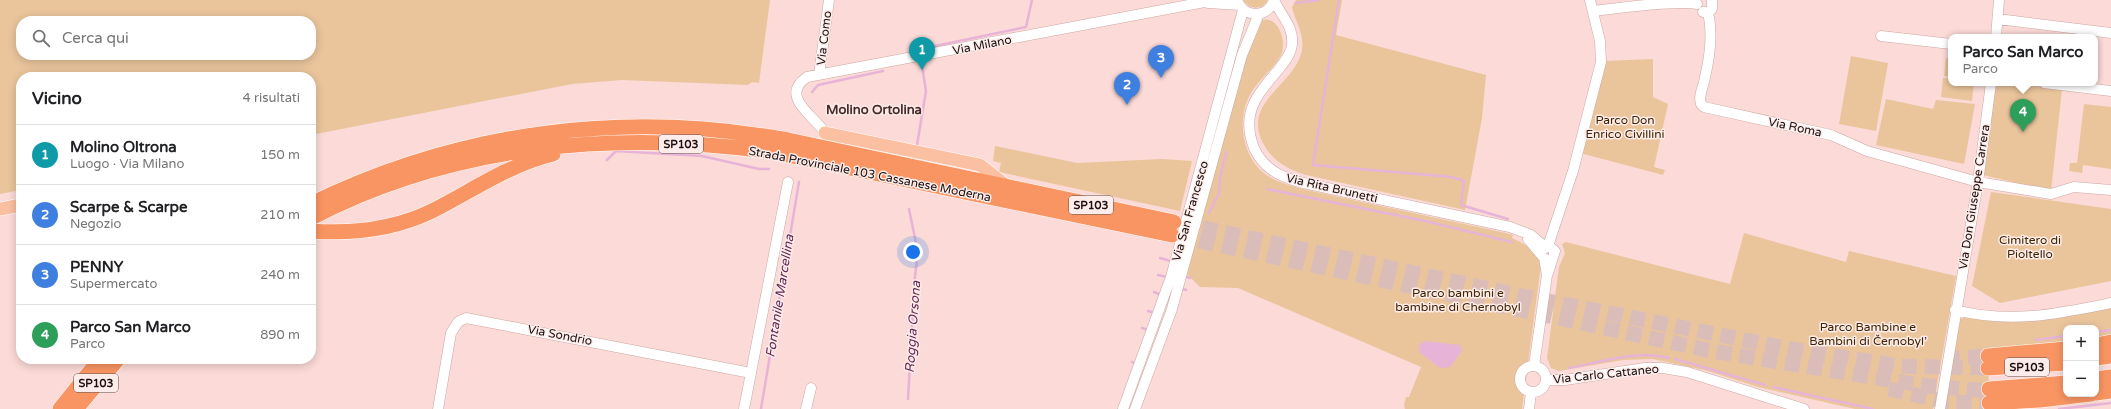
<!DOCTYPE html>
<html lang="it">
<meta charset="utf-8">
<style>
:root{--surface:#fff;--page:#f2f2f2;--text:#202124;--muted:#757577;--line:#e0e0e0;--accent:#d93025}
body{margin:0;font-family:"Varela Round",sans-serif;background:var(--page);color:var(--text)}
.controls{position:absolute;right:12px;bottom:12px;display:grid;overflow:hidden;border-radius:8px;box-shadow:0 2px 10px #0003}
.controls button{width:36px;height:36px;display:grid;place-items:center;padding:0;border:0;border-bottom:1px solid var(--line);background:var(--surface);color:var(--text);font:20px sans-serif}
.you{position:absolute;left:913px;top:252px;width:14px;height:14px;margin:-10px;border:3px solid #fff;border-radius:50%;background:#1a73e8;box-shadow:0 0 0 6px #1a73e833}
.badge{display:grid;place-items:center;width:26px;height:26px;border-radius:50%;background:var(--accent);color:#fff;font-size:13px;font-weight:700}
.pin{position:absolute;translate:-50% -33px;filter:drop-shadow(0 1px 2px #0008)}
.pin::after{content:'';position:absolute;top:21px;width:14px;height:12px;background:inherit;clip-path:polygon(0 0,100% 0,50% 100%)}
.popup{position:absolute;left:1948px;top:34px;width:150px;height:52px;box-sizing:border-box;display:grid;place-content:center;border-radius:8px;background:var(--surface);filter:drop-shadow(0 1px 3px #0005);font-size:13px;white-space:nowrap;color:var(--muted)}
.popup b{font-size:15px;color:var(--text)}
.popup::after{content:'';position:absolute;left:50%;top:100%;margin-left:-8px;border:8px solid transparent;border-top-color:var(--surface)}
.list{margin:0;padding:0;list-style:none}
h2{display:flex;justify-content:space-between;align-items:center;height:52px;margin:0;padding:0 16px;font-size:17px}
h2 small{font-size:13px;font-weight:400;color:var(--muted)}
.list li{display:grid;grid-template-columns:26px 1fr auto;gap:12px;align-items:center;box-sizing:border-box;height:60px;padding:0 16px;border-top:1px solid var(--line)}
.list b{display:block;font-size:15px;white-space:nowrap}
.list p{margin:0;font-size:13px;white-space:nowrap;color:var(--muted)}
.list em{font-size:13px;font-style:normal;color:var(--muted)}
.icon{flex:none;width:22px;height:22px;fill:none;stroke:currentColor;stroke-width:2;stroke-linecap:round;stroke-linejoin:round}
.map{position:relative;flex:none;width:2111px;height:409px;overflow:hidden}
.search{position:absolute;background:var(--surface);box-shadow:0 2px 10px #0003;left:16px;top:16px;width:300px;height:44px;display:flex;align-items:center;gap:10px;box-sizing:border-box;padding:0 14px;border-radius:16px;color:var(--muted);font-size:15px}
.panel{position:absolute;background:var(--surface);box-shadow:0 2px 10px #0003;left:16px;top:72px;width:300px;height:292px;border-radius:16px}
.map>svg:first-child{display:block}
.green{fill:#eac59c;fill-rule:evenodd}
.water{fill:#e7b4d7}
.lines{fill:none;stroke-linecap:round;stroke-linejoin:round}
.stream{stroke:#e7b4d7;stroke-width:2.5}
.highway-tunnel{stroke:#dabcb9;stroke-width:15;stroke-dasharray:15 8;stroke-linecap:butt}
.minor-casing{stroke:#cda7a3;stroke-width:11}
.major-casing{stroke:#fff;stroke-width:14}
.highway-casing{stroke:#fff;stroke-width:16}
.minor{stroke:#fff;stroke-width:10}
.major{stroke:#fbbfa1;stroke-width:13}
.highway{stroke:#f99562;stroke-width:15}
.labels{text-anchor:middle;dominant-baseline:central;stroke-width:3;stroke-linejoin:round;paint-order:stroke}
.shield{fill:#fcecea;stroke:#5f5150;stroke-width:1}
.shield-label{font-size:11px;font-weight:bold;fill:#1c0f0e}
.street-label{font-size:12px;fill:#1c0f0e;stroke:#fcecea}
.park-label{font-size:12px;fill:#3d2300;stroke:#fcecea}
.neighbourhood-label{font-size:13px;font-weight:bold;fill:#482a28;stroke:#fcecea}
.water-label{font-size:13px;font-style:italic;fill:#642855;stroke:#fcecea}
</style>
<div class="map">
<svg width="2111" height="409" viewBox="0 0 2111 409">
<rect width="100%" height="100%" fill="#fbdad7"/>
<path class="green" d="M0,0H770L759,83L752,82L748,85L622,80L572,84L311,135V77H21V190L0,194ZM21,21H311V55H21Z
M1243,0H1268C1262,10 1250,10 1243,0Z
M1296,0H1342L1336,35L1486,75L1482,118L1465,210L1306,175C1288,169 1272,161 1263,143C1242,103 1292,86 1301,54C1306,35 1296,24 1292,7Z
M1261,20C1279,15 1287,42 1281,55C1274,69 1259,79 1251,93C1236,118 1242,157 1265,174C1276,182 1289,185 1302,189L1506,233L1513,235L1512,238C1525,244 1538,251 1541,265L1522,409H1405L1404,405L1406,397H1409L1421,367L1238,288L1200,287L1185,272L1245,52Z
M1851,56L1888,63L1876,131L1839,124Z
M1946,58H1951V77L1944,76Z
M1653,59V97L1668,104L1654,167L1665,170L1663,175L1580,153L1604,61Z
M1943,78L1951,79V83H1974L1972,101L1941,97Z
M1994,83H2011L2062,89L2051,191L1983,175Z
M1886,99L1933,109L1936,100L1975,104L1964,164L1876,145Z
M2084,104L2111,107V169L2083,165L2082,173L2069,171L2070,163H2077Z
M995,146L1077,163L1162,159L1192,161L1180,211L999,172L1001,163L993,161Z
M1991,192L2111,209V281L2000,303L1972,286Z
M1744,233L1846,262L1849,251L1956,276L1933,409H1855L1758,387L1708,371L1653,359L1623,360L1559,371L1551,368L1547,358L1559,267L1565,253L1562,244L1566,242L1730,284Z
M2111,307V336L2096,339V328H2066V343L1988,348L1989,409H1945L1959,320L1962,318Z"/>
<path class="water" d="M1425,341L1460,345L1462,351L1450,367L1440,368L1419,352V345Z"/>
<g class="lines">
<path class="stream" d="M1339,0L1313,165L1452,177L1464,181L1461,205L1508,219
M1296,3L1319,0
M921,54V49L1026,27L1032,0
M812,92L818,85L883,71
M917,145L926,91L921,59
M607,160L616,151L702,156L759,169H769
M1267,189L1425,221L1512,242
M1209,213L1219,193L1220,178L1226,152
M1160,258L1171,261
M1158,275L1167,277
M1184,276L1190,278
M1180,288L1186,290
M1154,292L1161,295
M1148,311L1155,313
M1142,328L1148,330
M2096,332L2111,330
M2036,340L2066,336
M1675,359L1765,385
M1132,362L1136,364
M1569,368C1601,362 1637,350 1669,358
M1773,387L1873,409
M908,399L915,276L918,253L909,209
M761,409L799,182
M2059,409L2111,403"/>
<path class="highway-tunnel" d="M1180,223L1518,295L1791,349L1898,366L1988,368
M1177,236L1712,351L1921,385L1973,390L1989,389
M1945,359L1988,356
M1889,389L1947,402L1989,403"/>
<defs>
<path id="minor" d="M1237,0C1244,18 1267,19 1274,0
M1274,0C1281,16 1294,26 1292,45C1291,54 1285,61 1279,69C1258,94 1240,112 1254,148C1263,168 1279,176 1299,182L1510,227L1531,235L1545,247
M1208,3L1240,5
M1594,11C1620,8 1674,0 1697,4
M1703,12H1708L1712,9V0
M1708,12C1713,33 1710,56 1705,77C1704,86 1698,95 1701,104L1704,107L1831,135L1867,151L1978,182L2051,194L2074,187L2111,190
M1998,19L2111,33
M1881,36L1951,44
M1996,37L1999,0
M819,75L829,0
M2044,83L2111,91
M825,133C816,117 778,97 807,77L1215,0
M1528,239L1544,258L1547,275L1534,366
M1548,246L1573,171L1601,62L1600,41L1590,0
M1542,250L1549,246L1555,251L1548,273
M1955,310C2011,324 2057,314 2111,303
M1520 379a13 13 0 1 1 26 0a13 13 0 1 1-26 0Z
M1546,380H1565L1645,368H1663L1687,372L1804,409
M438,409L451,333L458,322L466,318L751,373
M744,409L788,182
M806,409L811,388
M1123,409L1171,277L1243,10
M1135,409L1172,309L1242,55L1259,14
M1529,409L1531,392
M1940,409L1978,182L1991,83"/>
<path id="major" d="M825,133L980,165L1008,187
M0,209L21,205"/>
<path id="highway" d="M311,204C461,131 624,110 788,140L1174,222
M311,218C453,144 615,130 773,152L1172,235
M311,231C352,234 395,229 432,211C472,191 508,165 553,154
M2096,345L2111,342
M1988,356L2066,349
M2096,358L2111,356
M1988,368L2066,363
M2096,379L2111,377
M1989,389L2066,383
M2096,393L2111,391
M1989,403L2040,400L2091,394
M60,409L100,359
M76,409L118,359"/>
</defs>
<use href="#minor" class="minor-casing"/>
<use href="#major" class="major-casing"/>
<use href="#highway" class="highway-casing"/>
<use href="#minor" class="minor"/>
<use href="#major" class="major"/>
<use href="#highway" class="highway"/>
</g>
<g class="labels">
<g class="shield">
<rect x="659" y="135" width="44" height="18" rx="3"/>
<rect x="1069" y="196" width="44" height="18" rx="3"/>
<rect x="2005" y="358" width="44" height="18" rx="3"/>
<rect x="74" y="374" width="44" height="18" rx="3"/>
</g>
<g class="shield-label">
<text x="681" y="144">SP103</text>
<text x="1091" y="205">SP103</text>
<text x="2027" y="367">SP103</text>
<text x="96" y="383">SP103</text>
</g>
<g class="street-label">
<text transform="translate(824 38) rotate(-83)">Via Como</text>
<text transform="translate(982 45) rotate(-11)">Via Milano</text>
<text transform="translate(1795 127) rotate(12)">Via Roma</text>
<text transform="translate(870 174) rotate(11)">Strada Provinciale 103 Cassanese Moderna</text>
<text transform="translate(1332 188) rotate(13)">Via Rita Brunetti</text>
<text transform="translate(1974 197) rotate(-81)">Via Don Giuseppe Carrera</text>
<text transform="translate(1190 211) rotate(-74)">Via San Francesco</text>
<text transform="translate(560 335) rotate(11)">Via Sondrio</text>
<text transform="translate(1606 374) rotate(-6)">Via Carlo Cattaneo</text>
</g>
<g class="park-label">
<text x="1625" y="120">Parco Don<tspan x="1625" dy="14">Enrico Civillini</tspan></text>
<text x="2030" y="240">Cimitero di<tspan x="2030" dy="14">Pioltello</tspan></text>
<text x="1458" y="293">Parco bambini e<tspan x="1458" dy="14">bambine di Chernobyl</tspan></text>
<text x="1868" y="327">Parco Bambine e<tspan x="1868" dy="14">Bambini di Černobyl’</tspan></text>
</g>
<g class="neighbourhood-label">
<text x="874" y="110">Molino Ortolina</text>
</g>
<g class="water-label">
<text transform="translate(780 296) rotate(-81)">Fontanile Marcellina</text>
<text transform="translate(913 327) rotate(-86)">Roggia Orsona</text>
</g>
</g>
</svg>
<div class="controls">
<button>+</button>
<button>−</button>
</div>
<div class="you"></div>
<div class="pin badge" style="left:922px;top:70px;background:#0f9aa8">1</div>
<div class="pin badge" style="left:1127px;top:105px;background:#3f7fe0">2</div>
<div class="pin badge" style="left:1161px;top:78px;background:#3f7fe0">3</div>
<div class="pin badge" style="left:2023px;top:132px;background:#2e9e5b">4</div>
<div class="popup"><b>Parco San Marco</b>Parco</div>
<div class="search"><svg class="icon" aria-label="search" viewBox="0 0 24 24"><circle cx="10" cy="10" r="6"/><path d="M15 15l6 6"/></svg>Cerca qui</div>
<section class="panel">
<h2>Vicino<small>4 risultati</small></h2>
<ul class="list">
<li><span class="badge" style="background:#0f9aa8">1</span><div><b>Molino Oltrona</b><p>Luogo · Via Milano</p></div><em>150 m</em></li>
<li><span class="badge" style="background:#3f7fe0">2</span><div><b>Scarpe &amp; Scarpe</b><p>Negozio</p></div><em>210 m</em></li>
<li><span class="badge" style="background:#3f7fe0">3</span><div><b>PENNY</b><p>Supermercato</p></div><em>240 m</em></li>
<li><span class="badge" style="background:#2e9e5b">4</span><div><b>Parco San Marco</b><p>Parco</p></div><em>890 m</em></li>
</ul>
</section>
</div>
